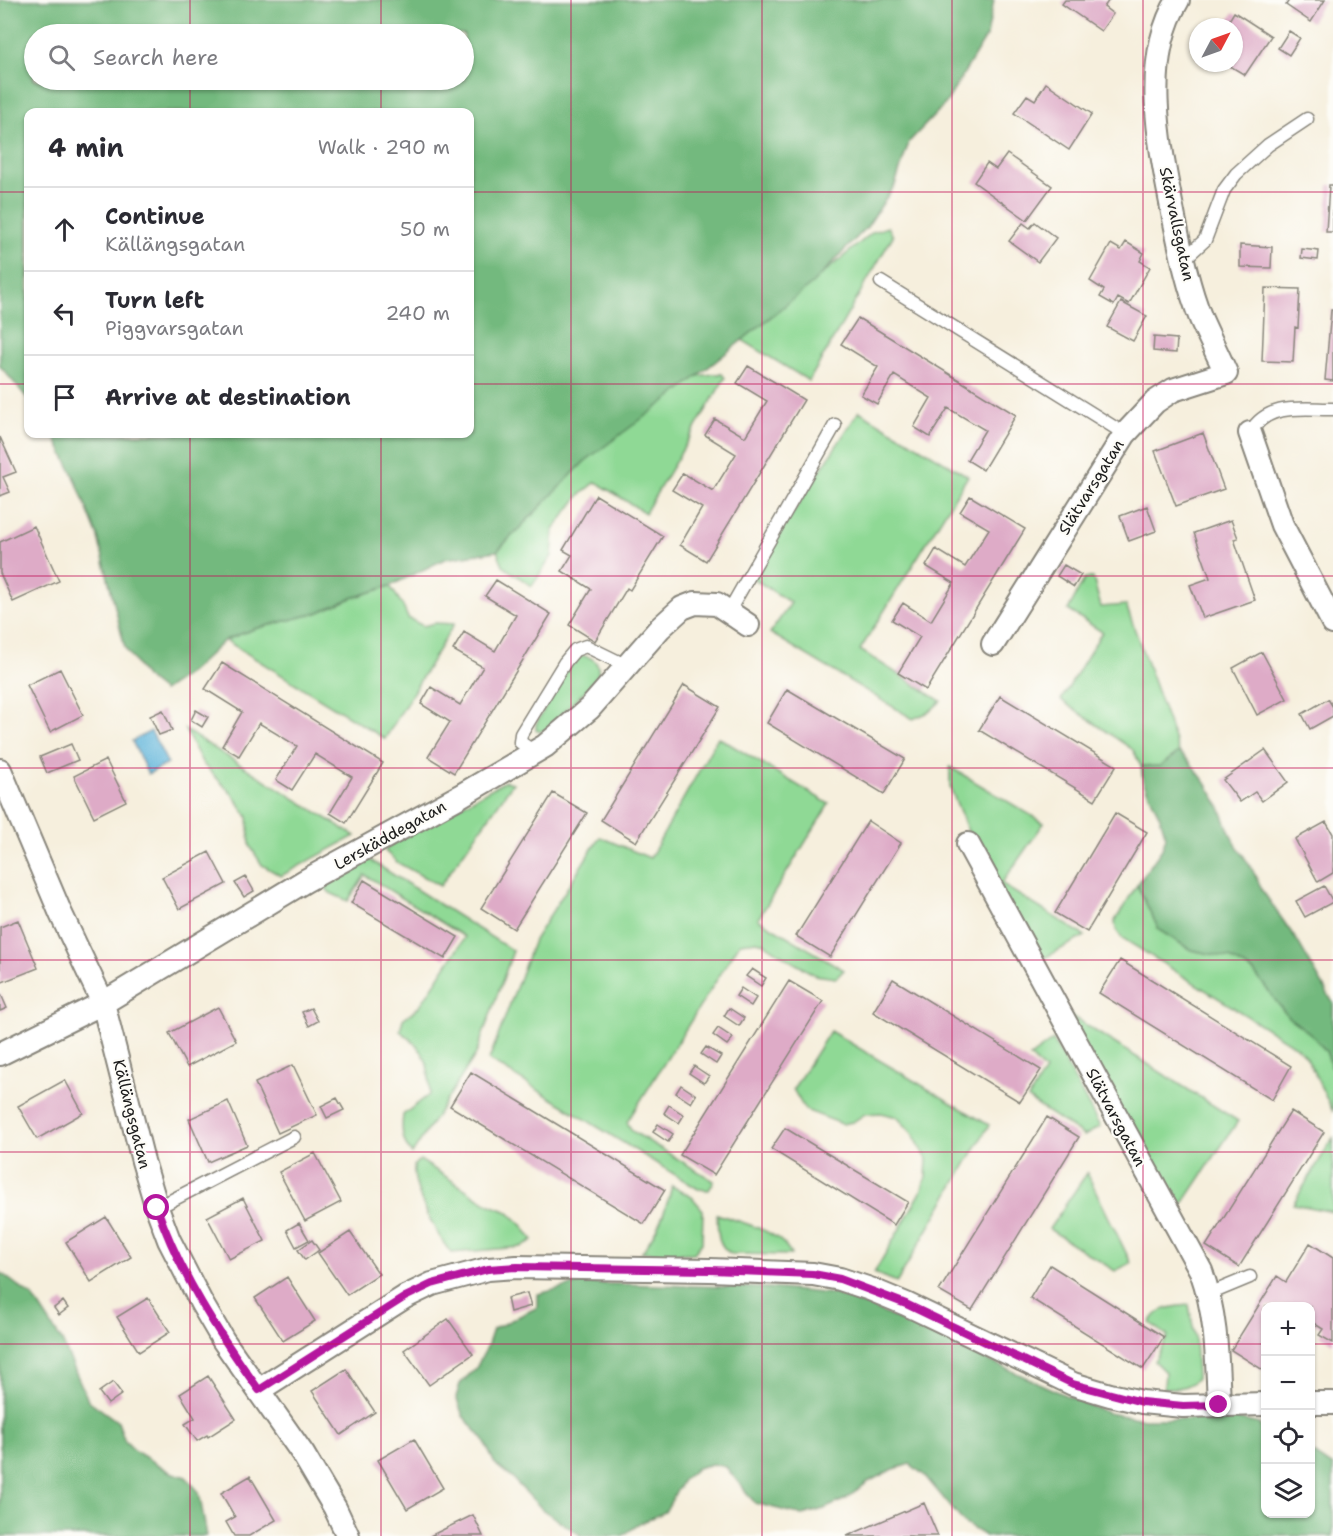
<!DOCTYPE html>
<meta charset="utf-8">
<style>
:root{--surface:#fff;--page:#f7f7f7;--text:#2b2b33;--muted:#7c7c81;--line:#e1e1e2}
body{margin:0;font-family:"Shantell Sans",sans-serif;background:var(--page);color:var(--text)}
.controls{position:absolute;right:18px;bottom:18px;display:grid;overflow:hidden;border-radius:12px;box-shadow:0 2px 4px #0004}
.controls button{width:54px;height:54px;display:grid;place-items:center;padding:0;border:0;border-bottom:2px solid var(--line);background:var(--surface);color:var(--text);font:30px sans-serif}
.compass{position:absolute;left:1189px;top:18px;width:54px;height:54px;border-radius:50%;background:var(--surface);box-shadow:0 2px 4px #0004;rotate:49deg}
.stop{position:absolute;width:18px;height:18px;margin:-14px;border:4px solid #b5179e;border-radius:50%;background:#fff}
.stop.end{background:#b5179e;border-color:#fff;box-shadow:0 2px 6px #0008}
.list{margin:0;padding:0;list-style:none}
h2{display:flex;justify-content:space-between;align-items:center;height:78px;margin:0;padding:0 24px;font-size:26px}
h2 small{font-size:20px;font-weight:400;color:var(--muted)}
.list li{display:grid;grid-template-columns:39px 1fr auto;gap:18px;align-items:center;box-sizing:border-box;height:84px;padding:0 24px;border-top:2px solid var(--line)}
.list b{display:block;font-size:22px;white-space:nowrap}
.list p{margin:0;font-size:20px;white-space:nowrap;color:var(--muted)}
.list em{font-size:20px;font-style:normal;color:var(--muted)}
.icon{flex:none;width:33px;height:33px;fill:none;stroke:currentColor;stroke-width:2;stroke-linecap:round;stroke-linejoin:round}
.map{position:relative;flex:none;width:1333px;height:1536px;overflow:hidden}
.search{position:absolute;background:var(--surface);box-shadow:0 2px 4px #0004;left:24px;top:24px;width:450px;height:66px;display:flex;align-items:center;gap:15px;box-sizing:border-box;padding:0 21px;border-radius:33px;color:var(--muted);font-size:22px}
.panel{position:absolute;background:var(--surface);box-shadow:0 2px 4px #0004;left:24px;top:108px;width:450px;height:330px;border-radius:12px}
.map>svg:first-child{display:block}
.green{fill:#8fd995;stroke:#567a58;stroke-width:1.5}
.forest{fill:#73b97e;stroke:#486a4d;stroke-width:1.5;fill-rule:evenodd}
.water{fill:#5db4da;stroke:#3c687b;stroke-width:1.5}
.building{fill:#deabc7}
.lines{fill:none;stroke-linecap:round;stroke-linejoin:round}
.lane-casing{stroke:#89867c;stroke-width:15}
.street-casing{stroke:#89867c;stroke-width:26}
.lane{stroke:#fff;stroke-width:12}
.street{stroke:#fff;stroke-width:22}
.route{stroke:#b5179e;stroke-width:8}
.grid{fill:none;stroke:#c2185b;stroke-width:1.5;stroke-opacity:0.55}
.labels{text-anchor:middle;dominant-baseline:central;stroke-width:4.5;stroke-linejoin:round;paint-order:stroke}
.street-label{font-size:16px;fill:#1c1c1c;stroke:#fdfcf7}
</style>
<div class="map">
<svg width="1333" height="1536" viewBox="0 0 1333 1536">
<rect width="100%" height="100%" fill="#fdfcf7"/>
<filter id="ink" filterUnits="userSpaceOnUse"><feTurbulence type="fractalNoise" baseFrequency=".0167" numOctaves="2"/><feDisplacementMap in="SourceGraphic" scale="12" xChannelSelector="R" yChannelSelector="G"/><feConvolveMatrix kernelMatrix="1 2 1 2 8 2 1 2 1" color-interpolation-filters="sRGB"/></filter>
<filter id="wash" filterUnits="userSpaceOnUse"><feTurbulence type="fractalNoise" baseFrequency=".008" numOctaves="4" result="noise"/><feDisplacementMap in="SourceGraphic" scale="24" xChannelSelector="R" yChannelSelector="G"/><feGaussianBlur stdDeviation="1.35" result="paint"/><feColorMatrix in="noise" values="0 0 0 0 0 0 0 0 0 0 0 0 0 0 0 0 0 1.4 0 .05"/><feComposite in="paint" operator="in"/></filter>
<g filter="url(#wash)">
<rect width="100%" height="100%" fill="#f6efdd"/>
<path class="green" d="M888,227L893,236L809,381L742,340L873,232Z
M714,374H722L725,378L645,513L596,482L579,496L554,529L552,556L532,586L504,567L497,551L585,461L697,376Z
M859,411L968,476L860,650L941,701L929,712L913,719L770,633L791,603L751,577Z
M1085,578H1093L1101,607L1126,605L1179,752L1160,766H1141L1133,750L1061,700L1102,632L1068,610Z
M390,586L402,604L408,618L423,626L435,623L454,624L385,739L225,640L254,629L317,613L352,598Z
M581,656C593,656 600,663 598,675L586,690L547,728L541,732L536,730V724C548,704 563,668 581,656Z
M185,730L355,836L281,876L262,865L250,846L248,817L233,795L203,764Z
M718,737L829,804L758,919L844,970L836,978L815,975L791,961L764,943L757,941L740,943L627,1122L632,1131L714,1181L709,1190L698,1189L489,1060L534,940L597,841L600,837L650,858Z
M950,767L1044,823L1002,883L1006,887L1085,936L1037,962L971,839L950,787Z
M505,781L513,783L440,886L398,863L385,851L387,847Z
M367,858L513,951L476,1054L412,1154C402,1142 401,1130 403,1115L430,1094C429,1061 427,1051 400,1031L403,1019L420,1006L465,937L365,875L348,901L330,893L324,886L326,880Z
M1137,885L1159,930L1191,950L1230,958L1254,972L1288,1016L1311,1034L1326,1051L1333,1071V1112L1306,1056L1298,1048L1122,938L1116,930L1115,921Z
M1065,1012L1238,1121L1174,1217Z
M830,1031L989,1125L897,1282L874,1273L920,1194L926,1177L927,1159L912,1133L897,1117L881,1113L865,1114L853,1122L842,1124L805,1110L793,1089Z
M1053,1040L1100,1127L1084,1136L1028,1099L1045,1071L1030,1057Z
M1333,1138V1212L1293,1204Z
M420,1160L488,1204L508,1212L522,1225L533,1240L521,1247L451,1253C436,1234 412,1190 414,1165Z
M1087,1173L1131,1263L1115,1271L1049,1229Z
M672,1186L692,1197L703,1210L702,1243L694,1253L663,1254L642,1252C658,1230 665,1213 672,1186Z
M717,1214C740,1222 783,1231 791,1255L731,1254C716,1244 718,1231 717,1214Z
M1189,1305L1195,1337L1197,1378C1187,1389 1178,1388 1164,1388L1165,1372L1154,1361L1168,1336L1150,1323C1158,1307 1172,1307 1189,1305Z"/>
<path class="forest" d="M0,0H994L987,35L946,103L909,142L895,185L867,227L813,283L679,391L585,461L497,551L445,559L390,586L352,598L317,613L254,629L225,640L191,672L163,691L145,677L125,648L98,537L74,476L53,434H470V112H28V399L0,366ZM464,34V80H34V34Z
M1179,752L1189,761L1206,783L1219,805L1232,838L1252,869L1264,893L1298,942L1333,1003V1071L1326,1051L1311,1034L1288,1017L1254,972L1230,958L1191,950L1159,930L1137,885L1162,849L1166,837L1160,817L1143,781L1141,766H1160Z
M0,1272L34,1298L62,1341L88,1400L118,1422L125,1441L135,1451L170,1472L186,1477L199,1492L207,1536H0Z
M581,1283L770,1288L834,1294L868,1306L1065,1395L1108,1413L1145,1419L1233,1418L1259,1424L1265,1433L1266,1514H1310L1311,1453L1314,1454L1333,1467V1536H985L965,1524L925,1476L910,1464L891,1470L868,1482L846,1499L824,1509L802,1515L755,1503L726,1467L712,1464L697,1468L683,1480L665,1512L641,1523L622,1536H582L543,1510L510,1476L495,1464L483,1439L463,1416L456,1397L460,1384L476,1368L487,1347L493,1329L538,1307V1294Z"/>
<path class="water" d="M151,731L168,764L148,774L132,741Z"/>
<g id="blocks">
<path class="building" d="M1065,0H1109L1104,7L1113,14L1101,31L1062,4Z
M1289,0H1325L1311,22L1286,5Z
M1234,12L1271,36L1245,75L1225,63H1234V27H1225Z
M1289,31L1300,38L1289,55L1278,48Z
M1046,83L1092,114L1069,150L1014,113L1027,95L1035,100Z
M1007,154L1052,186L1027,220L974,182L987,163L996,169Z
M1329,185H1333V232H1326Z
M1035,222L1056,238L1038,262L1009,241L1023,223L1030,228Z
M1126,242L1144,253L1140,261L1150,267L1129,304L1118,298L1114,305L1100,297L1104,290L1090,281L1111,244L1121,250Z
M1240,245L1272,247L1271,268L1240,267Z
M1302,249L1319,251L1318,260L1301,258Z
M1265,288L1300,289L1298,328L1295,327L1293,362L1262,361Z
M1121,302L1147,316L1133,341L1107,327Z
M1331,310H1333V381L1325,380Z
M858,318L1016,415L983,470L967,460L985,430L948,408L930,437L914,427L931,398L894,375L877,404L861,395L878,367L841,344Z
M1154,337L1177,339L1176,353L1153,351Z
M748,366L804,400L706,561L680,545L702,508L672,490L683,473L713,491L736,454L705,435L715,419L745,437L767,401L737,383Z
M1203,433L1224,489L1176,506L1155,451Z
M0,437L16,472L3,477L10,492L0,496Z
M596,495L663,536L630,590L627,588L595,641L569,625L591,589L562,571L572,555L563,550Z
M970,496L1025,529L926,690L898,673L920,637L892,620L903,603L931,621L954,583L926,566L936,549L965,567L989,529L960,512Z
M1147,506L1156,531L1129,541L1120,516Z
M1231,520L1238,538L1234,539L1255,600L1203,618L1190,585L1210,578L1194,533Z
M34,526L59,581L13,602L0,573V542Z
M1064,565L1081,575L1074,587L1057,576Z
M496,580L551,614L454,773L428,757L450,722L421,704L431,687L460,705L483,667L453,650L464,632L495,651L516,615L485,596Z
M1262,652L1287,699L1257,715L1233,668Z
M222,663L383,763L346,823L330,813L352,777L315,754L292,790L276,780L297,746L259,723L239,756L222,746L242,712L205,689Z
M60,669L83,715L50,732L27,685Z
M684,685L720,707L636,842L601,820Z
M787,689L905,759L884,794L767,723Z
M1000,696L1116,766L1095,800L979,730Z
M1328,699L1333,707V716L1310,729L1302,714Z
M163,710L172,730L159,735L150,716Z
M196,710L208,717L202,727L191,720Z
M71,744L78,760L47,773L40,757Z
M1265,750L1288,782L1262,801L1255,792L1240,802L1223,780Z
M106,760L126,801L94,817L74,776Z
M553,793L587,813L514,929L481,908Z
M1115,813L1147,832L1087,932L1055,913Z
M868,821L901,843L830,957L796,936Z
M1326,822L1333,834V873L1318,882L1295,839Z
M209,852L226,884L179,909L162,877Z
M246,877L254,891L244,897L235,883Z
M364,880L458,937L445,959L351,903Z
M1324,886L1333,902L1305,917L1296,901Z
M18,920L38,968L0,983V927Z
M1120,960L1291,1066L1272,1100L1099,993Z
M752,969L766,978L761,986L746,976Z
M893,979L1041,1070L1020,1102L873,1012Z
M789,981L823,1001L714,1175L680,1155Z
M741,988L756,998L751,1006L736,996Z
M0,992L7,1008L0,1011Z
M218,1007L236,1041L187,1067L169,1033Z
M311,1008L318,1021L309,1026L302,1012Z
M729,1008L744,1018L739,1026L724,1016Z
M718,1028L733,1038L727,1045L713,1035Z
M706,1047L721,1056L716,1064L701,1054Z
M293,1065L317,1115L278,1133L255,1083Z
M694,1066L709,1076L704,1083L689,1073Z
M471,1072L665,1190L644,1224L450,1106Z
M65,1080L83,1113L37,1139L18,1106Z
M681,1085L696,1095L691,1103L676,1093Z
M337,1098L344,1110L327,1118L321,1106Z
M228,1101L247,1145L208,1162L189,1119Z
M669,1105L684,1115L679,1123L664,1113Z
M1291,1111L1324,1132L1239,1267L1206,1246Z
M1047,1117L1079,1137L972,1310L939,1291Z
M658,1124L673,1134L668,1142L653,1132Z
M785,1128L908,1202L894,1225L771,1149Z
M315,1153L341,1202L305,1221L279,1172Z
M243,1198L265,1241L229,1259L207,1217Z
M106,1217L131,1257L91,1282L66,1242Z
M299,1223L309,1240L296,1247L287,1230Z
M350,1232L379,1274L347,1295L318,1253Z
M312,1240L319,1250L305,1260L298,1250Z
M1310,1243L1333,1258V1343L1319,1335L1323,1329L1310,1321V1306H1266V1372L1231,1350L1277,1276L1286,1282Z
M1050,1265L1164,1337L1143,1369L1030,1298Z
M287,1277L315,1321L283,1341L255,1298Z
M527,1293L531,1306L510,1312L507,1298Z
M148,1298L170,1332L139,1352L117,1317Z
M63,1301L68,1308L59,1315L54,1308Z
M448,1319L473,1354L429,1385L404,1350Z
M346,1369L375,1412L341,1435L312,1391Z
M208,1376L236,1419L208,1437L207,1435L197,1441L185,1424L195,1418L180,1394Z
M113,1382L122,1394L108,1404L99,1392Z
M414,1439L443,1488L407,1509L378,1460Z
M250,1476L276,1520L249,1536H234L226,1522L235,1517L221,1493Z
M924,1503L938,1536H847Z
M473,1515L483,1536H430Z"/>
</g>
</g>
<g filter="url(#ink)">
<use href="#blocks" fill-opacity="0" stroke="#89867c" stroke-width="1.5"/>
<g class="lines">
<defs>
<path id="lane" d="M1183,260L1205,240L1224,190L1236,174L1268,145L1307,119
M881,282L1125,434
M1250,433C1267,402 1303,409 1333,409
M729,611L835,425
M534,752L520,742L521,734L565,662L575,650L586,646L627,666
M157,1208L294,1137
M1209,1294L1250,1277"/>
<path id="street" d="M1250,433L1282,525L1333,623
M993,644L1125,434L1155,402L1173,390L1226,373C1218,355 1209,337 1201,319C1188,287 1181,252 1174,218C1161,152 1140,62 1178,0
M0,770L61,914L103,1003L143,1161L157,1208L169,1240L202,1304L223,1340L303,1454L335,1508L348,1536
M968,844L1201,1271C1217,1315 1217,1359 1219,1405
M0,1054L103,1003L305,881L460,796L545,746L590,708L660,628L682,608L695,603L717,604L748,625
M259,1390L405,1297L432,1284L488,1269L517,1267L710,1270L813,1274L840,1279L870,1289L906,1304L1073,1384L1110,1395L1142,1402L1183,1406L1266,1404
M1310,1403H1333"/>
</defs>
<use href="#lane" class="lane-casing"/>
<use href="#street" class="street-casing"/>
<use href="#lane" class="lane"/>
<use href="#street" class="street"/>
</g>
</g>
<g class="lines" filter="url(#ink)">
<path class="route" d="M157,1208C180,1274 218,1333 259,1390L405,1297L432,1284L488,1269L517,1267L710,1270L813,1274L840,1279L906,1304L1073,1384L1142,1402L1183,1406L1219,1405"/>
</g>
<path class="grid" d="M190,0V34M381,0V34M571,0V1536M762,0V1536M952,0V1536M1143,0V1536M190,80V112M381,80V112M0,192H28M470,192H1333M0,384H28M470,384H1333M190,434V1536M381,434V1536M0,576H1333M0,768H1333M0,960H1333M0,1152H1333M0,1344H1266M1310,1344H1333"/>
<g class="labels">
<g class="street-label">
<text transform="translate(1177 224) rotate(78)">Skärvallsgatan</text>
<text transform="translate(1091 487) rotate(-58)">Slätvarsgatan</text>
<text transform="translate(390 835) rotate(-29)">Lerskäddegatan</text>
<text transform="translate(132 1114) rotate(76)">Källängsgatan</text>
<text transform="translate(1116 1117) rotate(62)">Slätvarsgatan</text>
</g>
</g>
</svg>
<div class="controls">
<button>+</button>
<button>−</button>
<button><svg class="icon" aria-label="locate" viewBox="0 0 24 24"><circle cx="12" cy="12" r="6"/><path d="M12 2v4M12 18v4M2 12h4M18 12h4"/></svg></button>
<button><svg class="icon" aria-label="layers" viewBox="0 0 24 24"><path d="M12 4l9 5-9 5-9-5zM3 14l9 5 9-5"/></svg></button>
</div>
<svg class="compass" viewBox="-18 -18 36 36"><path d="M0-13l5 13h-10z" fill="#e53935"/><path d="M0 13l5-13h-10z" fill="#7c7c81"/></svg>
<div class="stop" style="left:157px;top:1208px"></div>
<div class="stop end" style="left:1219px;top:1405px"></div>
<div class="search"><svg class="icon" aria-label="search" viewBox="0 0 24 24"><circle cx="10" cy="10" r="6"/><path d="M15 15l6 6"/></svg>Search here</div>
<section class="panel">
<h2>4 min<small>Walk · 290 m</small></h2>
<ul class="list">
<li><svg class="icon" aria-label="ahead" viewBox="0 0 24 24"><path d="M12 20V5M6 11l6-6 6 6"/></svg><div><b>Continue</b><p>Källängsgatan</p></div><em>50 m</em></li>
<li><svg class="icon" aria-label="left" viewBox="0 0 24 24"><path d="M17 20v-9H6M10 6l-5 5 5 5"/></svg><div><b>Turn left</b><p>Piggvarsgatan</p></div><em>240 m</em></li>
<li><svg class="icon" aria-label="arrive" viewBox="0 0 24 24"><path d="M6 21V4h12l-3 4 3 4H6"/></svg><div><b>Arrive at destination</b></div></li>
</ul>
</section>
</div>
